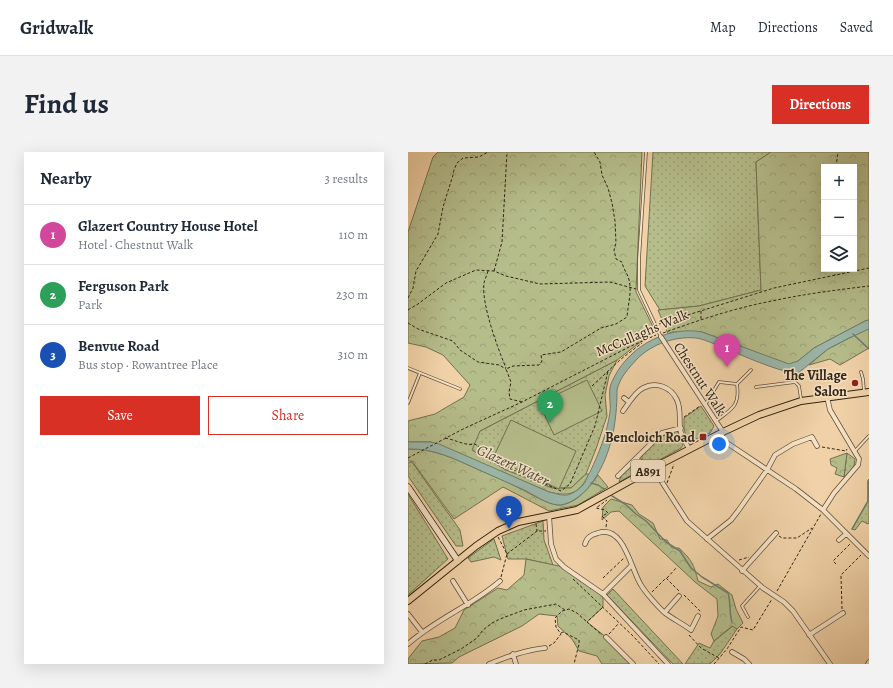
<!DOCTYPE html>
<meta charset="utf-8">
<style>
:root{--surface:#fff;--page:#f2f2f3;--text:#1f2937;--muted:#747a83;--line:#e0e1e3;--accent:#d93025}
body{margin:0;font-family:Alegreya,serif;background:var(--page);color:var(--text)}
.controls{position:absolute;right:12px;top:12px;display:grid;overflow:hidden;border-radius:0px;box-shadow:0 4px 16px #0002}
.controls button{width:36px;height:36px;display:grid;place-items:center;padding:0;border:0;border-bottom:1px solid var(--line);background:var(--surface);color:var(--text);font:20px sans-serif}
.you{position:absolute;left:311px;top:292px;width:14px;height:14px;margin:-10px;border:3px solid #fff;border-radius:50%;background:#1a73e8;box-shadow:0 0 0 6px #1a73e833}
.badge{display:grid;place-items:center;width:26px;height:26px;border-radius:50%;background:var(--accent);color:#fff;font-size:13px;font-weight:700}
.pin{position:absolute;translate:-50% -33px;filter:drop-shadow(0 1px 2px #0008)}
.pin::after{content:'';position:absolute;top:21px;width:14px;height:12px;background:inherit;clip-path:polygon(0 0,100% 0,50% 100%)}
.list{margin:0;padding:0;list-style:none}
h2{display:flex;justify-content:space-between;align-items:center;height:52px;margin:0;padding:0 16px;font-size:17px}
h2 small{font-size:13px;font-weight:400;color:var(--muted)}
.list li{display:grid;grid-template-columns:26px 1fr auto;gap:12px;align-items:center;box-sizing:border-box;height:60px;padding:0 16px;border-top:1px solid var(--line)}
.list b{display:block;font-size:15px;white-space:nowrap}
.list p{margin:0;font-size:13px;white-space:nowrap;color:var(--muted)}
.list em{font-size:13px;font-style:normal;color:var(--muted)}
.actions{display:flex;gap:8px;padding:12px 16px}
.actions a{flex:1;padding:9px 0;border:1px solid var(--accent);border-radius:0px;text-align:center;font-size:14px;color:var(--accent)}
.actions .main{background:var(--accent);color:#fff}
.icon{flex:none;width:22px;height:22px;fill:none;stroke:currentColor;stroke-width:2;stroke-linecap:round;stroke-linejoin:round}
.map{position:relative;flex:none;width:461px;height:512px;overflow:hidden;border-radius:0px}
header{display:flex;align-items:center;gap:24px;box-sizing:border-box;height:56px;padding:0 20px;background:var(--surface);border-bottom:1px solid var(--line)}
header strong{font-size:19px}
nav{display:flex;gap:22px;margin-inline-start:auto;font-size:14px}
.intro{display:flex;align-items:center;justify-content:space-between;box-sizing:border-box;height:96px;padding:0 24px}
h1{margin:0;font-size:28px}
.button{padding:10px 18px;border-radius:0px;background:var(--accent);color:#fff;font-size:14px;font-weight:700}
main{display:flex;gap:24px;padding:0 24px}
aside{flex:1;background:var(--surface);border-radius:0px;box-shadow:0 4px 16px #0002}
.map>svg:first-child{display:block}
.grass{fill:url(#grass-dots);stroke:#727150}
.forest{fill:url(#forest-crowns);stroke:#727150;fill-rule:evenodd}
.garden{fill:#b5bd8b;stroke:#727150}
.water{fill:#9bb7aa;stroke:#707d6f}
.lines{fill:none;stroke-linecap:round;stroke-linejoin:round}
.stream{stroke:#707d6f;stroke-width:1.5}
.service-casing{stroke:#60503a;stroke-width:3.5}
.minor-casing{stroke:#60503a;stroke-width:5.5}
.secondary-casing{stroke:#302516;stroke-width:7}
.primary-casing{stroke:#302516;stroke-width:8}
.path{stroke:#302516;stroke-width:1;stroke-dasharray:3 2;stroke-linecap:butt}
.service{stroke:#f6e2c6;stroke-width:2}
.minor{stroke:#f6e2c6;stroke-width:4}
.secondary{stroke:#f6e2c6;stroke-width:5.5}
.primary{stroke:#f1d2a8;stroke-width:6}
.poi-dot{fill:#8f2418;stroke:#f6e2c6;stroke-width:1.5}
.labels{text-anchor:middle;dominant-baseline:central;stroke-width:3;stroke-linejoin:round;paint-order:stroke}
.shield{fill:#f6e2c6;stroke:#6b5e4b;stroke-width:1}
.shield-label{font-size:13px;font-weight:bold;fill:#302516}
.street-label{font-size:14px;fill:#302516;stroke:#f6e2c6}
.poi-label{font-size:14px;font-weight:bold;fill:#302516;stroke:#f6e2c6;text-anchor:end}
.water-label{font-size:15px;font-style:italic;fill:#4b4a3b;stroke:#f6e2c6}
</style>
<header>
<strong>Gridwalk</strong>
<nav><a>Map</a><a>Directions</a><a>Saved</a></nav>
</header>
<div class="intro"><h1>Find us</h1><a class="button">Directions</a></div>
<main>
<aside>
<h2>Nearby<small>3 results</small></h2>
<ul class="list">
<li><span class="badge" style="background:#d1479c">1</span><div><b>Glazert Country House Hotel</b><p>Hotel · Chestnut Walk</p></div><em>110 m</em></li>
<li><span class="badge" style="background:#2e9e5b">2</span><div><b>Ferguson Park</b><p>Park</p></div><em>230 m</em></li>
<li><span class="badge" style="background:#1a4fb4">3</span><div><b>Benvue Road</b><p>Bus stop · Rowantree Place</p></div><em>310 m</em></li>
</ul>
<div class="actions"><a class="main">Save</a><a>Share</a></div>
</aside>
<div class="map">
<svg width="461" height="512" viewBox="0 0 461 512">
<defs>
<pattern id="grass-dots" width="8" height="8" patternUnits="userSpaceOnUse"><rect width="8" height="8" fill="#b5bd8b"/><path d="M2 2h.1M6 6h.1" fill="none" stroke="#9ca277" stroke-width="1.8" stroke-linecap="round"/></pattern>
<pattern id="forest-crowns" width="20" height="18" patternUnits="userSpaceOnUse"><rect width="20" height="18" fill="#b5bd8b"/><path d="M2 6a3 3 0 1 1 6 0M12 15a3 3 0 1 1 6 0" fill="none" stroke="#9ca277"/></pattern>
</defs>
<rect width="100%" height="100%" fill="#f1d2a8"/>
<filter id="stains"><feTurbulence type="fractalNoise" baseFrequency=".005" numOctaves="4"/><feColorMatrix values="0 0 0 0 .2 0 0 0 0 .09 0 0 0 0 .02 0 0 0 .5 -.17"/></filter>
<radialGradient id="worn" r=".72"><stop offset=".6" stop-color="#630" stop-opacity="0"/><stop offset="1" stop-color="#630" stop-opacity=".3"/></radialGradient>
<path class="grass" d="M245,0H363L348,10L353,138L291,154L252,158L237,134Z
M209,208L201,224L197,243L199,264L188,297L178,322L163,336H144L98,318L47,294L72,279Z
M293,254L306,274L302,281L283,289C275,283 276,275 276,266Z
M269,278L275,293L273,296L211,330L213,324L227,311H230L234,313L236,311L234,308V304C244,293 253,282 269,278Z
M439,301L447,307C447,316 442,320 436,325Z
M4,310L52,378L55,394H48L0,324V311Z
M461,327V371L460,372L454,369L447,378L444,377L460,349V329Z
M0,342L40,407L0,443Z
M135,369L136,388L145,413L118,407H100L94,384Z
M86,387L93,408L86,405L63,410L60,406Z
M205,437L275,512H265L199,443Z
M325,474L329,477L312,502L302,512H277L291,491L302,496L306,489Z"/>
<path class="forest" d="M30,0H234L228,140L247,179L209,208L72,279L64,298L98,318L144,336H163L178,322H181C171,342 162,345 141,340L23,290H0V269L27,262L56,245L62,233L35,203L18,195L0,191V80L25,5Z
M363,0H461V168L457,169L406,196L390,209L381,213L294,180H264L260,182L250,158L291,154L353,138L348,10ZM416,15H446V117H416Z
M459,177H461V196L432,213L422,207L401,213L420,197Z
M0,297C25,296 47,307 69,317C83,323 98,329 111,336C122,341 141,354 153,353C169,351 182,335 190,323L200,335L170,353L141,359L95,335L46,367L4,309H0Z
M439,301L436,325L427,322L429,316L423,313L422,307Z
M203,347L224,353L231,362L245,371L252,387L259,388L264,396H271C284,408 286,413 290,429L303,435L310,432L324,443L328,457L335,471L329,477L324,474L306,489L303,482L310,464L309,447L287,430L211,359L203,360L194,368L195,355Z
M118,407L156,415L195,442V455L179,470L198,485L225,512H194L189,504L171,499L164,487L150,474L149,464L131,462L114,474L51,505L44,511L0,512V507L14,489L31,485L47,476L56,458L90,436L99,438L116,423Z"/>
<path class="garden" d="M179,228L194,259L146,283L131,251Z
M103,268L168,299L151,337L85,306Z"/>
<path class="water" d="M461,168V177L441,186L420,197L389,222C364,217 338,205 314,195C306,192 296,187 288,186C267,184 244,192 229,207C221,216 212,225 209,238C209,269 204,301 186,328C179,339 164,353 150,353C138,352 125,342 114,337C99,330 84,324 69,317C47,307 25,296 0,297V290H23L31,292L141,340C147,341 153,344 159,343C164,342 171,338 175,333C178,330 179,324 182,320C191,301 199,281 202,260C203,251 200,240 203,232C217,197 257,173 294,180L381,212L390,209L406,196L457,169Z"/>
<g class="lines">
<path class="stream" d="M445,182L461,197
M183,331L190,333L196,337
M204,344L217,352L228,362L238,369L258,390L272,399L283,416L294,425L320,441C323,451 321,460 324,470
M444,377L460,349V329"/>
<defs>
<path id="service" d="M238,0L231,107V138L253,185
M0,216L52,237
M453,220L455,227L456,239
M348,235L387,230L391,234L393,247
M0,251L12,221
M297,253L311,230L329,232L343,218
M308,269C324,257 332,254 329,232
M447,299L461,284
M340,465L334,454L352,434"/>
<path id="minor" d="M253,185L315,280
M216,246L221,250
M215,259C220,252 227,240 235,236C248,229 263,235 269,248C274,259 270,270 273,281C275,287 279,293 282,298
M311,282L319,291L388,337L415,358L461,404
M229,307L235,312
M245,316L279,369L355,436L376,450L385,459L422,512
M210,324L254,281L273,276
M415,358L426,341L450,313L451,307L422,258L419,245
M141,363L143,392L148,407L156,415L195,442L260,512
M299,387L323,368L330,359L359,318L367,303L385,292L404,285L409,294
M431,388L438,382
M177,392C179,385 183,383 190,381C216,372 223,418 233,433C237,440 251,456 257,461C265,467 275,472 283,478L290,464
M334,419L368,381
M45,429L60,453
M195,442L224,413
M257,460L271,444
M0,462L14,480
M401,483L435,461
M198,485L225,512
M0,492C28,467 63,454 92,429
M324,500L336,507L341,512
M105,502L108,512
M81,512C99,505 117,498 137,496
M460,512L461,510"/>
<path id="secondary" d="M0,335L50,409"/>
<path id="primary" d="M0,449L68,394L90,379L110,370L169,358L245,316L315,280L351,263L393,249L461,240"/>
</defs>
<use href="#service" class="service-casing"/>
<use href="#minor" class="minor-casing"/>
<use href="#secondary" class="secondary-casing"/>
<use href="#primary" class="primary-casing"/>
<path class="path" d="M428,15L430,0
M427,117V123
M80,119C79,123 77,127 76,131C73,151 90,197 98,216
M86,119L94,90L99,0
M0,146L5,136L8,119L30,82L35,55L45,23L46,18L49,11L55,6L71,5L80,0
M0,158L10,152L38,131L68,118L86,119L98,124L132,132L202,130L228,137
M293,159V168
M0,171L10,177L45,189L52,198L70,210L91,213L98,217
M251,172L366,136L461,116
M255,181C291,168 327,156 364,149C396,142 428,138 461,134
M184,234L213,207L234,191
M114,250L102,247L101,240L103,230L98,217L105,214L131,213L134,209L133,203L153,200L193,176L208,172L219,165C220,152 224,140 221,128C220,122 215,117 214,110L208,107L206,98L208,91L207,69L204,51L200,36L194,23L192,10L186,0
M276,265L292,254
M37,286C48,288 57,294 67,292L71,295V302L153,339L162,332L187,274L200,219
M414,295L438,299L439,297
M0,306L55,277L114,250L221,195L248,183
M259,331L266,312
M128,372L129,379
M198,375L199,369L194,364L200,361L197,358L188,356L199,348
M371,384L374,386H389L404,376
M90,385L99,402L93,425
M99,402L129,379H138
M331,408L341,405
M428,412L425,409L442,392
M195,426L216,406
M259,426L269,415
M165,427L225,484L251,512
M369,439L413,362
M244,440L258,426L272,440
M276,443L293,460
M194,456L179,470L194,483
M434,457L433,423L453,403
M153,481L155,480L171,488V492L166,512
M201,482L211,471
M281,483L293,496L311,506
M141,494L146,491L153,482L148,475L147,466L154,459L161,457L169,461L179,470
M17,512L25,508H31L53,497L69,486L75,478L84,471L92,467L116,458L148,452L157,458
M306,512L319,497L333,475L345,478L364,447"/>
<use href="#service" class="service"/>
<use href="#minor" class="minor"/>
<use href="#secondary" class="secondary"/>
<use href="#primary" class="primary"/>
</g>
<g class="poi-dot">
<circle cx="447" cy="231" r="4"/>
<rect x="291" y="281" width="8" height="8" rx="2"/>
</g>
<g class="labels">
<rect class="shield" x="223" y="308" width="34" height="22" rx="3"/>
<g class="shield-label">
<text x="240" y="319">A891</text>
</g>
<g class="street-label">
<text transform="translate(234 181) rotate(-23)">McCullaghs Walk</text>
<text transform="translate(292 227) rotate(57)">Chestnut Walk</text>
</g>
<g class="poi-label">
<text x="439" y="223">The Village<tspan x="439" dy="16">Salon</tspan></text>
<text x="287" y="285">Bencloich Road</text>
</g>
<g class="water-label">
<text transform="translate(105 313) rotate(25)">Glazert Water</text>
</g>
</g>
<rect width="100%" height="100%" filter="url(#stains)"/>
<rect width="100%" height="100%" fill="url(#worn)"/>
</svg>
<div class="controls">
<button>+</button>
<button>−</button>
<button><svg class="icon" aria-label="layers" viewBox="0 0 24 24"><path d="M12 4l9 5-9 5-9-5zM3 14l9 5 9-5"/></svg></button>
</div>
<div class="you"></div>
<div class="pin badge" style="left:319px;top:215px;background:#d1479c">1</div>
<div class="pin badge" style="left:142px;top:271px;background:#2e9e5b">2</div>
<div class="pin badge" style="left:101px;top:377px;background:#1a4fb4">3</div>
</div>
</main>
